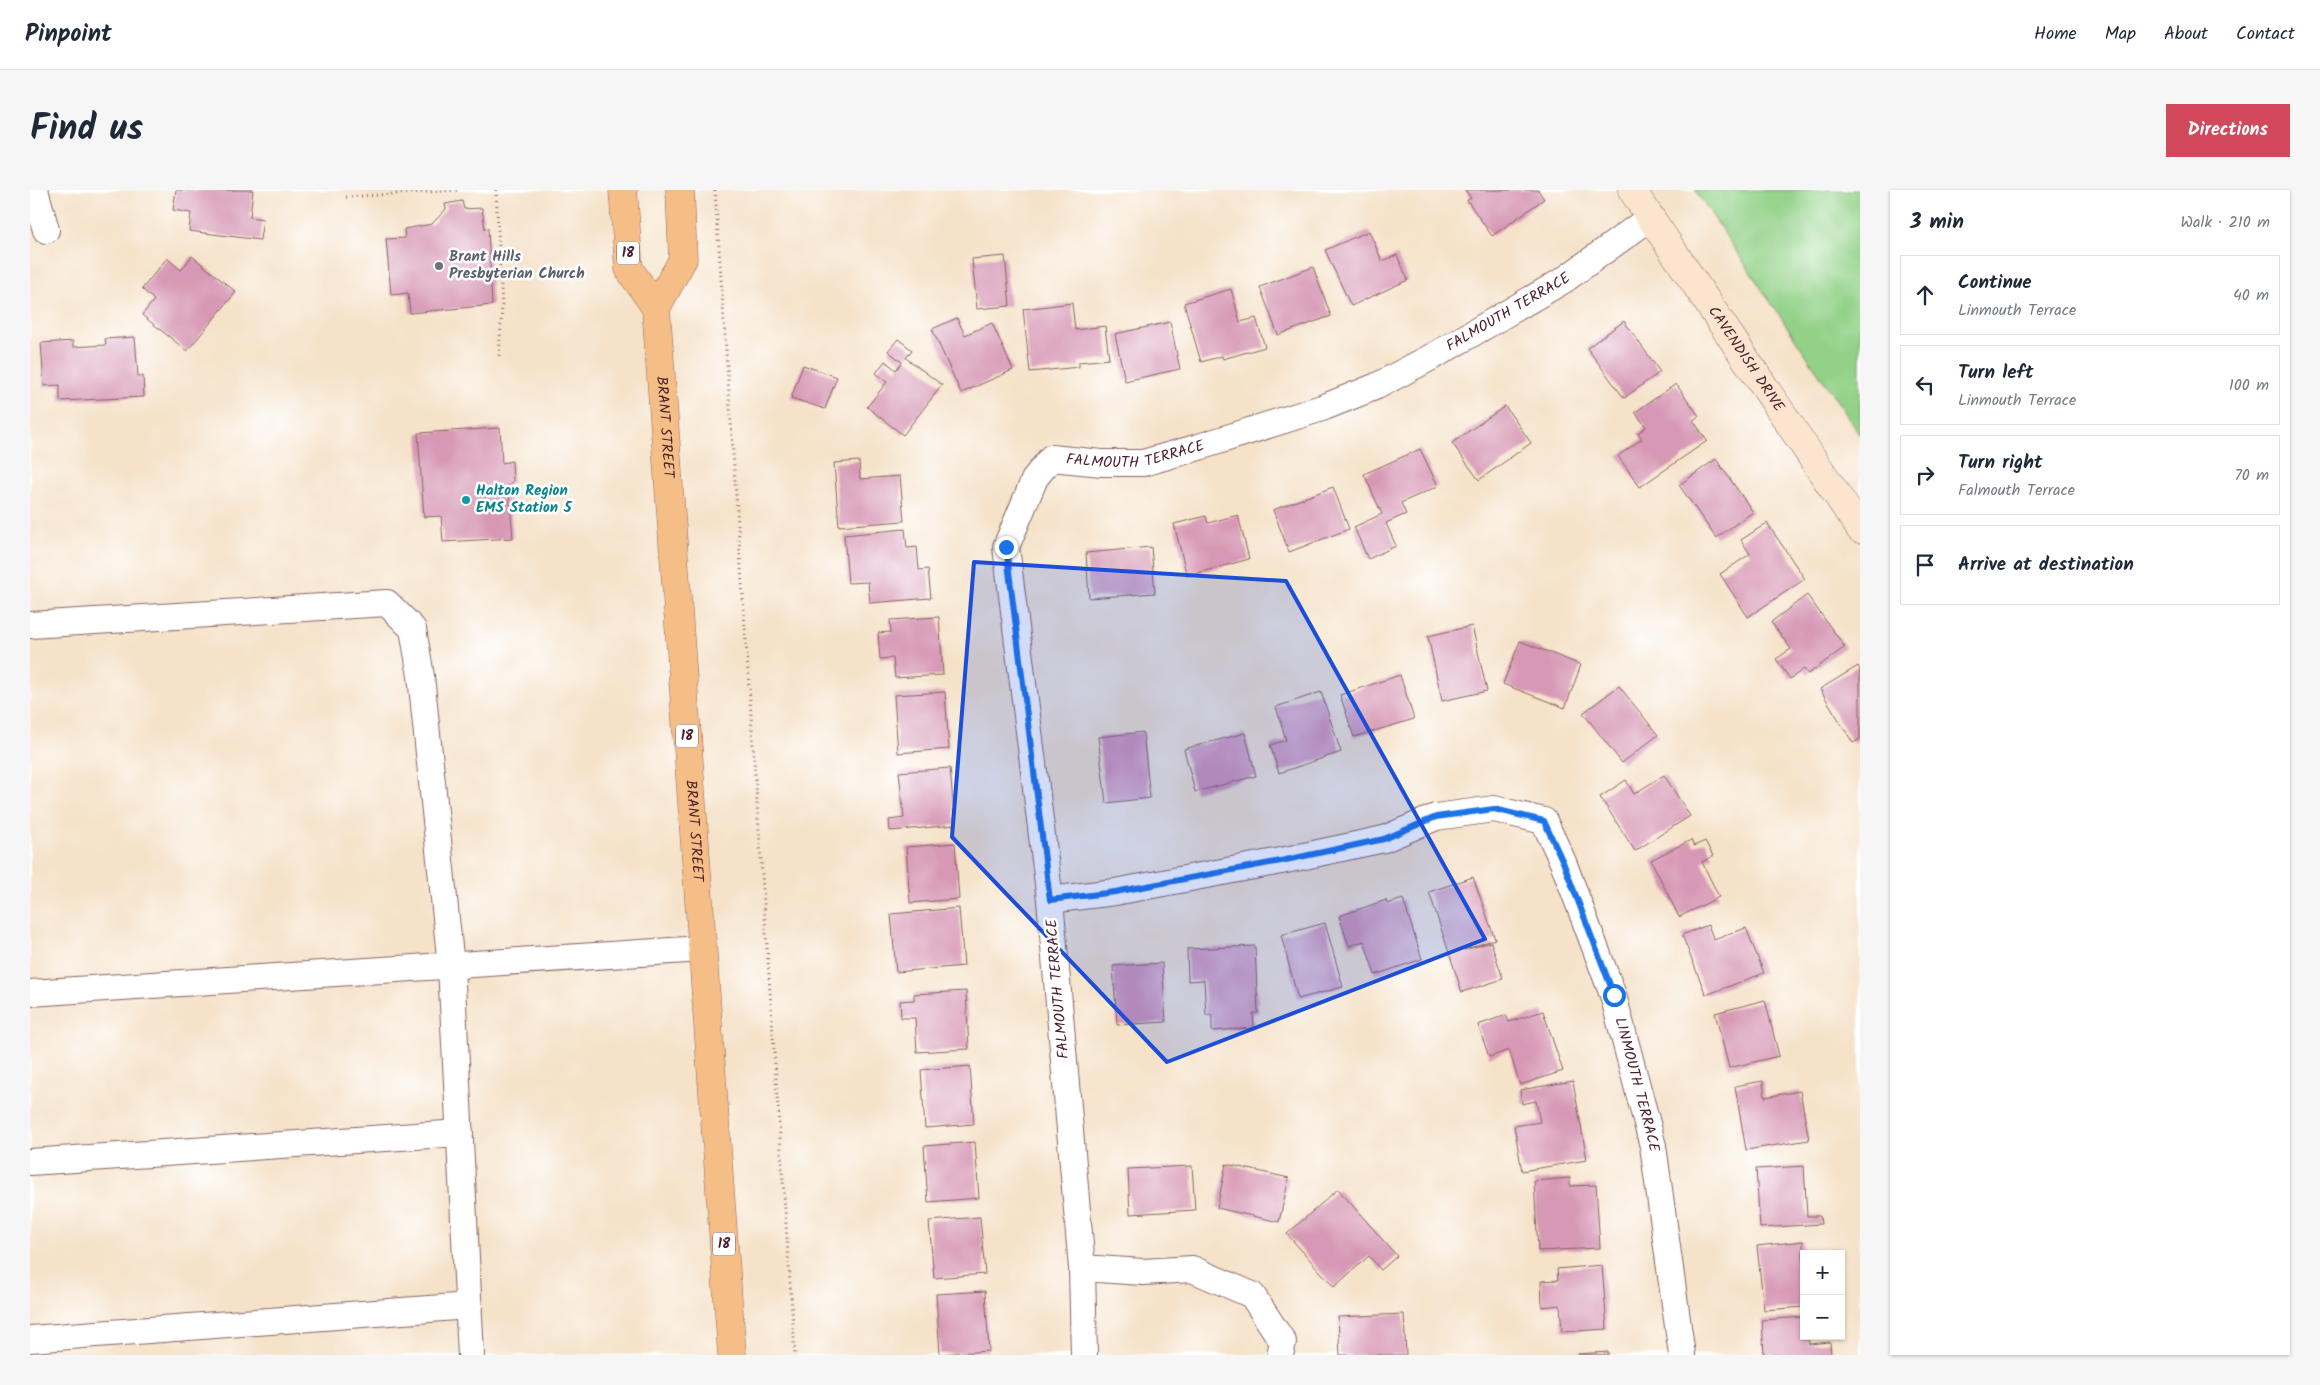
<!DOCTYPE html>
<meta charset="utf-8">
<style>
:root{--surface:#fff;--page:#f6f6f7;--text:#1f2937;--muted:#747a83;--line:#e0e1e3;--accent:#d1495b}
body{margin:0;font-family:Kalam,sans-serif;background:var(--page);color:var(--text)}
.controls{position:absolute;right:15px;bottom:15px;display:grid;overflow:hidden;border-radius:0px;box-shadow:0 1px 4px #0004}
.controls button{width:45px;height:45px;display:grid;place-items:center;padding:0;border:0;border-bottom:1px solid var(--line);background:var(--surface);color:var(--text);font:25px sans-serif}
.stop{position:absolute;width:15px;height:15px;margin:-11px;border:4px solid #1a73e8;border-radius:50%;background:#fff}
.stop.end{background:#1a73e8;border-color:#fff;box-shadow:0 1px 5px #0008}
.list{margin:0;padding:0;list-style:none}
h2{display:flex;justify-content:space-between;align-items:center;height:65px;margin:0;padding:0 20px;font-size:21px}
h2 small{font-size:16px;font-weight:400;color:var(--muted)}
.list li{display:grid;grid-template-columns:32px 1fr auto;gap:15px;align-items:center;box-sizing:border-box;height:80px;margin:0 10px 10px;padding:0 10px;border:1px solid var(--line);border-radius:0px}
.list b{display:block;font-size:19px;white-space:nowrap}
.list p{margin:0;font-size:16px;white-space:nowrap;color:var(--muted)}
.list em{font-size:16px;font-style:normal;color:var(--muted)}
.icon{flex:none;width:28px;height:28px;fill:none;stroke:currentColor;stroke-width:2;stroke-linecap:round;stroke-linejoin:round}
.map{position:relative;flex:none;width:1830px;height:1165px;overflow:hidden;border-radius:0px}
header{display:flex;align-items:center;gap:30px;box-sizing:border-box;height:70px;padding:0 25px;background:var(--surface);border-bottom:1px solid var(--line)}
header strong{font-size:24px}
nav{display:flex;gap:28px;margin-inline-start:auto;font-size:18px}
.intro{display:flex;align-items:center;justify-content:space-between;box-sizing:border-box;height:120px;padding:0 30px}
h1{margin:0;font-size:35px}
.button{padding:12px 22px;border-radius:0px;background:var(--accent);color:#fff;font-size:18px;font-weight:700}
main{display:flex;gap:30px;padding:0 30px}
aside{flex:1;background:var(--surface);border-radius:0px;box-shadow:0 1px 4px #0004}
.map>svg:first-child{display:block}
.green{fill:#92d187;stroke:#6e7859}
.building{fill:#d798b5}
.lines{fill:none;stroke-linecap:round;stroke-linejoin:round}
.street-casing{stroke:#866362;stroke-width:28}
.secondary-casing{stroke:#866362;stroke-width:29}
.primary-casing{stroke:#866362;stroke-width:29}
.path{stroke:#866362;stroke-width:3;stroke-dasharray:1 4;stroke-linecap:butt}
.street{stroke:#fff;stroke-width:26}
.secondary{stroke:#fbe5cf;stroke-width:28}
.primary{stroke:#f6be87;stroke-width:28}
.route{stroke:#1a73e8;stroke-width:6}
.marked{fill:#1d4ed8;fill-opacity:0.2;stroke:#1d4ed8;stroke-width:4;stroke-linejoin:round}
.worship-dot{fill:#6b7280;stroke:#fff;stroke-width:2}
.culture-dot{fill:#0f9aa8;stroke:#fff;stroke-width:2}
.labels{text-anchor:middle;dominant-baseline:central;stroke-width:5;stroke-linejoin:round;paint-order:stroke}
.shield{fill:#fff;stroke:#80626b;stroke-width:1}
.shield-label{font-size:14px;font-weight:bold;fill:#4a1f2b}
.worship-label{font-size:15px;font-weight:bold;fill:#5b616d;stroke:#fff;text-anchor:start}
.street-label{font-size:15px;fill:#4a1f2b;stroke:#fff}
.culture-label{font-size:15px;font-weight:bold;fill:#0d838f;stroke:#fff;text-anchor:start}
</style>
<header>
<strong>Pinpoint</strong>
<nav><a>Home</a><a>Map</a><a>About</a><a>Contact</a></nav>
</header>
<div class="intro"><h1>Find us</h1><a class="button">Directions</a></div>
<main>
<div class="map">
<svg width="1830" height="1165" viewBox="0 0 1830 1165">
<rect width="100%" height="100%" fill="#fff"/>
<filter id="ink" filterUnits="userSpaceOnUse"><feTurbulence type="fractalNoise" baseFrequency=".02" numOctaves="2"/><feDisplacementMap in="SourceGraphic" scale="10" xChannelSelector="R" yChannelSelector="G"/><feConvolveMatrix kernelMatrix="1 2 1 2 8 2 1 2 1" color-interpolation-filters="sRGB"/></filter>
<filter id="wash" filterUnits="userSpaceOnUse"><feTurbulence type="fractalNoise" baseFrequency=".0096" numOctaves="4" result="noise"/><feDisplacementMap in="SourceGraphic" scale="20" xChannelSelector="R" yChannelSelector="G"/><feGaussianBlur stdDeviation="1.12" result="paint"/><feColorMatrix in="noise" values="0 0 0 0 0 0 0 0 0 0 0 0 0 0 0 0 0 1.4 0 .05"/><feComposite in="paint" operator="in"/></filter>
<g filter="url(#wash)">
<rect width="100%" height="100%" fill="#f5e2c9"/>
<path class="green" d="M1665,0H1830V245Z"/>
<g id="blocks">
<path class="building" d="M146,0H223L220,27L233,29L230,50L159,41L161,23L143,20Z
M1435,0H1508L1514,9L1462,46L1437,10L1441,8Z
M432,11L434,19L452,18L455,39L458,38L462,115L380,123L378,103L361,105L356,49L375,48L374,39L402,34L416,19L415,14Z
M1339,41L1352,71L1367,65L1378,90L1321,116L1295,60Z
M162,66L206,102L157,161L112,125L124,110L112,99L137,68L151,80Z
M975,66L980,116L947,119L942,69Z
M1283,77L1301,126L1248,145L1230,97Z
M1201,99L1210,132L1226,128L1235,157L1193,169L1192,166L1171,172L1154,113Z
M1042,113L1045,140L1075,136L1079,169L1049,172V177L1000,182L993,119Z
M927,128L935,145L962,133L983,180L931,203L902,139Z
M1594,131L1630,182L1594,208L1557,158Z
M1140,132L1150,179L1095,191L1085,144Z
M105,147L108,186H113L114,207L30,211V195L14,196L11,153L43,151V157L76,155L75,149Z
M868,149L882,160L876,168L912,195L873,245L837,217L857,192L846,183L855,171L866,180L872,172L858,161Z
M773,175L807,187L795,219L761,208Z
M1646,194L1669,226L1663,230L1677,251L1610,297L1588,266L1612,249L1608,243L1616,237L1605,222Z
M1475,216L1501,253L1449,290L1422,253Z
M470,238L472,273L482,271L483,292L478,294L483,348L413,352L411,326L394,327L388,243Z
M1390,259L1408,296L1371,313L1376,324L1356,333L1366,356L1338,369L1324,337L1352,324L1334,284Z
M1686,269L1723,322L1686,348L1649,295Z
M829,271L830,289L870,286L874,331L809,336L804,273Z
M1303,297L1319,339L1259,362L1243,320Z
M1208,325L1219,369L1157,386L1144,334L1176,326L1178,333Z
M1737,333L1775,389L1718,427L1690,384L1720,364L1711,350Z
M875,339L877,358L887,357L889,380L898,379L901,408L840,413L838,392L818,393L814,345Z
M1121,357L1125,403L1059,408L1056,363Z
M1777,405L1815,457L1778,484L1774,479L1760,489L1746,469L1761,459L1741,432Z
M909,427L913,485L865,488L863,468L850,469L848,443L861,442L860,430Z
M1442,436L1457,501L1412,511L1398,446Z
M1490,451L1551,475L1535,518L1473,494Z
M1828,476L1830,479V549L1823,553L1790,499Z
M1370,485L1384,529L1324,547L1310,505Z
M1589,496L1628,545L1592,573L1553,523Z
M915,502L919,559L868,563L864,505Z
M1291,502L1311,562L1249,583L1240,555L1256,550L1246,517Z
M1113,542L1120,608L1076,613L1068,547Z
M1215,543L1226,586L1165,602L1154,559Z
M920,578L925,635L860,641L859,630L874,628L869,582Z
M1634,585L1660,626L1605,661L1570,607L1596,590L1604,604Z
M1661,650L1664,656L1675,651L1683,666L1672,672L1689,707L1649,727L1621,670Z
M925,653L929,709L880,713L876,657Z
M1443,687L1465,749L1434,760L1461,752L1473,789L1432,802L1399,702Z
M1373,709L1392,769L1345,785L1334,751L1319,756L1309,726L1356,710L1357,714Z
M929,718L934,776L866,782L861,724Z
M1295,733L1313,797L1268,809L1251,745Z
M1678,735L1684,750L1716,738L1734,783L1676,805L1652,745Z
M1225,756L1228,823H1223L1224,838L1182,841V825H1176L1174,790L1158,791L1157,759Z
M1132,773L1136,832L1087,835L1083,776Z
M936,801L939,859L887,862L885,828H871L870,811L884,810V804Z
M1735,810L1749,866L1699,878L1685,823Z
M1513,821L1533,881L1490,895L1479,860L1459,867L1448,835L1476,825L1479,832Z
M940,876L944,934L895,938L891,880Z
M1543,891L1557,970L1492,981L1484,936L1510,932L1506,911L1492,914L1490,900Z
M1733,891L1735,907L1770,901L1779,950L1716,960L1705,896Z
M945,952L949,1008L898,1012L894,956Z
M1196,974L1259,988L1249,1032L1187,1018Z
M1162,976L1165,1020L1100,1024L1098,979Z
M1774,976L1777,1026H1790L1791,1034L1730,1038L1726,979Z
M1540,988V996L1566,995L1570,1058L1508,1061L1504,991Z
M1308,999L1367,1066L1351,1080L1339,1066L1304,1097L1257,1044Z
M950,1027L955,1084L904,1088L899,1031Z
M1773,1051L1774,1117L1734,1120L1727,1056Z
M1572,1075L1577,1139L1532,1142L1530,1115L1512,1117L1511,1091L1528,1090L1527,1079Z
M955,1101L959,1161L910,1164L906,1104Z
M1374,1124L1376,1165H1310L1308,1127Z
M1774,1127V1146H1778L1779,1154L1800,1152L1801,1165H1734L1732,1130Z
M1578,1162V1165H1546V1164Z"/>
</g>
</g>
<g filter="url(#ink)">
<use href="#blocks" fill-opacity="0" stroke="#866362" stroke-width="1"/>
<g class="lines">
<defs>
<g id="street">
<path d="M5,0L16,40"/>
<path d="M0,435L357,413L383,439L391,486L421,776L441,1165"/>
<path id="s1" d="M1020,710L1085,702L1251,671L1354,649L1406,627L1464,619L1514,631L1533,672L1583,805L1623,956L1652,1165"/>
<path d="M0,803L672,759"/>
<path d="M0,972L430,943"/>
<path d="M1052,1078L1113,1082L1162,1079L1222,1105L1253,1152L1250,1165"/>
<path d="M0,1149L439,1116"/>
<path id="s2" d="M1054,1165L1052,1078L1020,710L976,357L1005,288L1021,268L1072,273H1113L1169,257L1292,218L1347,196L1407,164L1534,90L1621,27"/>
</g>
<g id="secondary">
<path id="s3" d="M1602,0L1830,339"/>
</g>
<g id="primary">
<path id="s4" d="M593,0L599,79L626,118L702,1165"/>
<path d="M626,118L653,69L650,0"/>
</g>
</defs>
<use href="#street" class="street-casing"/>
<use href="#secondary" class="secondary-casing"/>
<use href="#primary" class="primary-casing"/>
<path class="path" d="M466,0L472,116L469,169
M685,0L765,1165
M316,7L428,0"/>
<use href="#street" class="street"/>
<use href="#secondary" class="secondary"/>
<use href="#primary" class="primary"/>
</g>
</g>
<g class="lines" filter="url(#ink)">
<path class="route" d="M976,357L1020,710L1085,702L1251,671L1354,649L1406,627L1464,619L1514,631L1533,672L1584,805"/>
</g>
<path class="marked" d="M944,372L1256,391L1455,749L1137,872L922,647Z"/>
<circle class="worship-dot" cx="409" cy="76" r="5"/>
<circle class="culture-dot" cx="436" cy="310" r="5"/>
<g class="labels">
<g class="shield">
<rect x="587" y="51.5" width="22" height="23" rx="4"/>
<rect x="646" y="534.5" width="22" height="23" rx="4"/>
<rect x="683" y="1042.5" width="22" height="23" rx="4"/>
</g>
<g class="shield-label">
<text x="598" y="63">18</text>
<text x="657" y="546">18</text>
<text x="694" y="1054">18</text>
</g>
<g class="worship-label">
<text x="419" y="67">Brant Hills<tspan x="419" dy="17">Presbyterian Church</tspan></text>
</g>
<g class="street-label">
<text stroke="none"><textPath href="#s2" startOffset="1402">FALMOUTH TERRACE</textPath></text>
<text stroke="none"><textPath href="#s3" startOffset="204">CAVENDISH DRIVE</textPath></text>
<text stroke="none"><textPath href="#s4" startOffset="246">BRANT STREET</textPath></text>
<text stroke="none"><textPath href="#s2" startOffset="998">FALMOUTH TERRACE</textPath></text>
<text stroke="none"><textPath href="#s4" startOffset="651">BRANT STREET</textPath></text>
<text transform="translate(1028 799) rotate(-95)">FALMOUTH TERRACE</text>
<text stroke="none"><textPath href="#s1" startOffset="786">LINMOUTH TERRACE</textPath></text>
</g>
<g class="culture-label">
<text x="446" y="301">Halton Region<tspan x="446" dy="17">EMS Station 5</tspan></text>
</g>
</g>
</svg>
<div class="controls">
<button>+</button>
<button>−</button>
</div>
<div class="stop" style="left:1584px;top:805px"></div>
<div class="stop end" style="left:976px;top:357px"></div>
</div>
<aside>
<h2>3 min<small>Walk · 210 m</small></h2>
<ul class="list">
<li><svg class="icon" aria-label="ahead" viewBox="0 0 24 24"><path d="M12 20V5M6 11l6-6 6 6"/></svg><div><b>Continue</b><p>Linmouth Terrace</p></div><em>40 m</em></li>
<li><svg class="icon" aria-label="left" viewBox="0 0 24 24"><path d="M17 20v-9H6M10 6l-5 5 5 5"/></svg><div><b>Turn left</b><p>Linmouth Terrace</p></div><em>100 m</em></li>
<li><svg class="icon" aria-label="right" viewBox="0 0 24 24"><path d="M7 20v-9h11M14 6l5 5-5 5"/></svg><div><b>Turn right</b><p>Falmouth Terrace</p></div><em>70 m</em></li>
<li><svg class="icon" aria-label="arrive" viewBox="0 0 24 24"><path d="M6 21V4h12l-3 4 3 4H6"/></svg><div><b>Arrive at destination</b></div></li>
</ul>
</aside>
</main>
